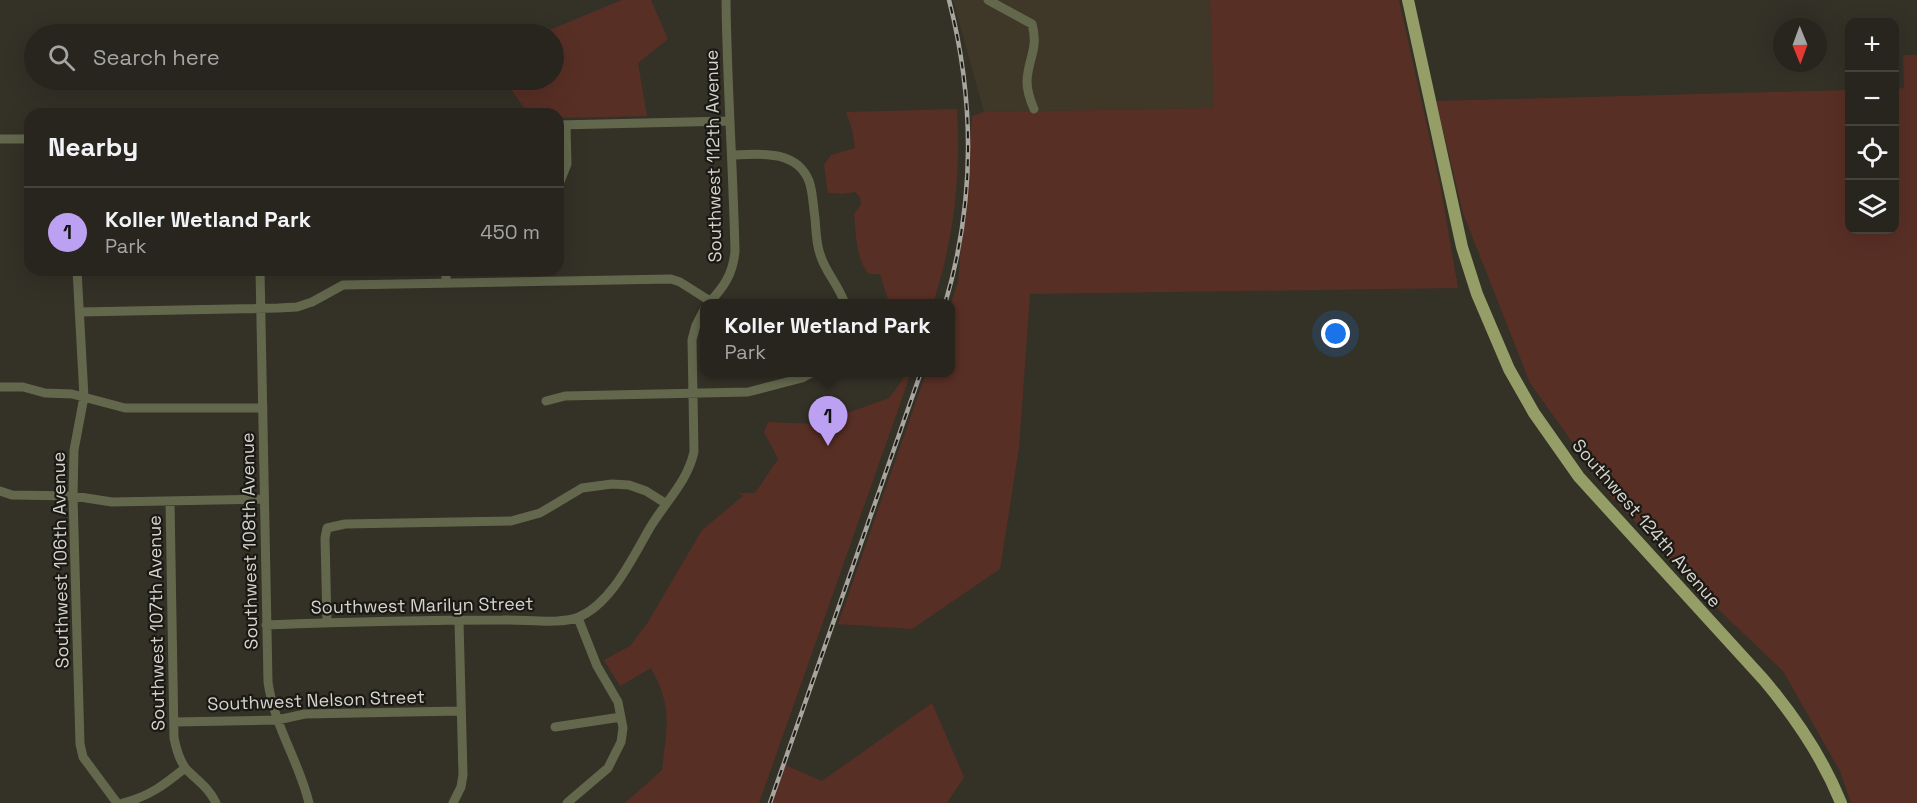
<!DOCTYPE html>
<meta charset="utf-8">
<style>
:root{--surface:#27251d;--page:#2f2d26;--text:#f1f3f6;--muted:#a4a5a4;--line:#43423b;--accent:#bca0f2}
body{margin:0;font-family:"Space Grotesk",sans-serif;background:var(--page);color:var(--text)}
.controls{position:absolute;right:18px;top:18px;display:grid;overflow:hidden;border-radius:12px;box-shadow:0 6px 24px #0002}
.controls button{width:54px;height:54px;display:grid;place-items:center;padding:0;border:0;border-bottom:2px solid var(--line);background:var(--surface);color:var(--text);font:30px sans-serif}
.compass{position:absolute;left:1773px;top:18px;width:54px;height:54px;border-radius:50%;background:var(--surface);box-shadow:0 6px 24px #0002;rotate:179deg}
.you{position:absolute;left:1336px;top:334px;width:21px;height:21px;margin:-15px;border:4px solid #fff;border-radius:50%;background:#1a73e8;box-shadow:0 0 0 9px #1a73e833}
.badge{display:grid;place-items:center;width:39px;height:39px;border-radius:50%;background:var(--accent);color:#111;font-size:20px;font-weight:700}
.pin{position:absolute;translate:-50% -50px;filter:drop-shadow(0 2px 3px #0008)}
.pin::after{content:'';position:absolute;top:32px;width:21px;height:18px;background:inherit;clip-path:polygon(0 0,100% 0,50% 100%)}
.popup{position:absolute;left:700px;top:299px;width:255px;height:78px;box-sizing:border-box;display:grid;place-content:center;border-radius:12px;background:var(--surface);filter:drop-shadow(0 2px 4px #0005);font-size:20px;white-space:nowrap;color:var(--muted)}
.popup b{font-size:22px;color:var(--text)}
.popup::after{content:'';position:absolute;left:50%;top:100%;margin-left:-12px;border:12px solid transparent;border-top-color:var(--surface)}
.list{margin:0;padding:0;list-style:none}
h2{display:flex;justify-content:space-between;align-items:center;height:78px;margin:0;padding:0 24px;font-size:26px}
h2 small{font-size:20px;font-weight:400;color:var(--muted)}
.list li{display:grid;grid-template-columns:39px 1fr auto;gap:18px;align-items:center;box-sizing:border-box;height:90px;padding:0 24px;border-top:2px solid var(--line)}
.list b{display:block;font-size:22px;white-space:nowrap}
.list p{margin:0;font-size:20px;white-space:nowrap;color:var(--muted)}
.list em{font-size:20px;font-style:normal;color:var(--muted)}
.icon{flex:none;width:33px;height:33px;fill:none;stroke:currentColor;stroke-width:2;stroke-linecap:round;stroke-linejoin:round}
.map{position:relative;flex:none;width:1917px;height:803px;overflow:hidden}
.search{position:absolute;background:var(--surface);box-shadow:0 6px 24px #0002;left:24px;top:24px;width:540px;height:66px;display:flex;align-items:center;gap:15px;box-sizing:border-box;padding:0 21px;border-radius:33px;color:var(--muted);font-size:22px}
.panel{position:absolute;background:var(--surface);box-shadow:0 6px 24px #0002;left:24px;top:108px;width:540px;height:168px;border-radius:18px}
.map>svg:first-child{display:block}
.built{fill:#3f3829}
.green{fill:#582f25}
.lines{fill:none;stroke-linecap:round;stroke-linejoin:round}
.minor{stroke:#63684d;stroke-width:9}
.major{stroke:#949e66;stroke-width:12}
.rail-casing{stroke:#a7a59e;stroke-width:4.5}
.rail{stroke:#1a1914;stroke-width:2;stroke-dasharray:7;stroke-linecap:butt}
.labels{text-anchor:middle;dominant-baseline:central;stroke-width:4.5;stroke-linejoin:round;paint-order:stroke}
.street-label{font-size:18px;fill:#d5d3cd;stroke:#1a1914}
</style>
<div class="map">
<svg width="1917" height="803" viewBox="0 0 1917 803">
<rect width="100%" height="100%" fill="#343127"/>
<path class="built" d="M953,0H1210L1215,108L984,112Z"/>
<path class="green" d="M622,0H651L668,39L638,63L647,116L558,118V114H528L505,80H554V34H540Z
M1210,0H1399L1441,189L1458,288L1030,294L1019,448L1000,569L912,629L838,624L926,373L951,372V303L958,282L972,116L984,112L1214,108Z
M1903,55H1917V803H1851L1840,771L1783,671L1721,612L1610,495L1530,383L1463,213L1436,101L1849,90L1850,230H1894L1895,89L1904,88Z
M957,109C961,176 954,240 933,303H889L880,274H869C856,260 856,233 854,214L861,205L860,197L855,192L843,194L828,193L824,165L831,155L855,148L852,129L846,112Z
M905,373H911L759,803H625L662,770C667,725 673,709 651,668L620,686L604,660L630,646L648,622L702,530L743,496L738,493H755L778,459L764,432L768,422L817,424L889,398L901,382Z
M932,703L964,777L947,803H770L783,764L822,781Z"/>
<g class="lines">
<path class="minor" d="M988,0L1032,24C1039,49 1028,58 1027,81C1027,91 1030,100 1034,109
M558,125L730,121
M0,139H30
M732,155C759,154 796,149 809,181C813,192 813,206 815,218C816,229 816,243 820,254C825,272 839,285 845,304
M559,184L567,164L566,125
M77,270L84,397L74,450L73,496L80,744L83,757L117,803
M260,270L268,682C274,726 299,761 309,803
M446,270V283
M708,304C724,287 733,274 735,251C733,167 727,84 726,0
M80,312L278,308L297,307L312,302L343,285L671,279L680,282L710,301
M0,387H23L45,393L72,394L125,408H263
M546,401L565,396L748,392L802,378L813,372
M0,491L12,495L73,496L112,502L264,499
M170,501L174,738C176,748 180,762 187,770C198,781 209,788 216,803
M327,623L325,538L327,528L345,524L511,521L540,513L582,488L612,484L629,485L646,491L665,503
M266,625C345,622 424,620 503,620C524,619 560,625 579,617C613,602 633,556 651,526C667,500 687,482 694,452L692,340L696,325L705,308
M174,722L277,720L305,714L460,711
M555,727L621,717
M123,803C150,796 164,785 185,768
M453,803L461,787L463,775L459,621
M567,803L608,768L621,742L623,728L618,702L597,666L578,618"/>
<path class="major" d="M1408,0L1462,247L1477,294L1509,369L1534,413L1579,477L1764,680C1795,717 1823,758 1841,803"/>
<defs>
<path id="rail" d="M945,304C975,203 975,101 949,0
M770,803L921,372"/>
</defs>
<use href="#rail" class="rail-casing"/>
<use href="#rail" class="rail"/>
</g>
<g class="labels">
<g class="street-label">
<text transform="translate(713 156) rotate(-91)">Southwest 112th Avenue</text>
<text transform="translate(1647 523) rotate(49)">Southwest 124th Avenue</text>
<text transform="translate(249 541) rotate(-91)">Southwest 108th Avenue</text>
<text transform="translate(60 560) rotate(-91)">Southwest 106th Avenue</text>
<text transform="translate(422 605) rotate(-1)">Southwest Marilyn Street</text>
<text transform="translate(156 623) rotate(-91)">Southwest 107th Avenue</text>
<text transform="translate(316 700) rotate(-2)">Southwest Nelson Street</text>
</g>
</g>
</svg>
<div class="controls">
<button>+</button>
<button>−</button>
<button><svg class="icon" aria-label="locate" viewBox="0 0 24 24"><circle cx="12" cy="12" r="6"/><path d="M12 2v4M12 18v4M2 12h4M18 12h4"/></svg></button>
<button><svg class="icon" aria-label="layers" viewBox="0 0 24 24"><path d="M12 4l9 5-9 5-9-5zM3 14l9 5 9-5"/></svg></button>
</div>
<svg class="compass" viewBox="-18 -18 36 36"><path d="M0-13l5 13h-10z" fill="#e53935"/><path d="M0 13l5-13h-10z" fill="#a4a5a4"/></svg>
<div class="you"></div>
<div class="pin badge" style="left:828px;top:446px">1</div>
<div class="popup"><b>Koller Wetland Park</b>Park</div>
<div class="search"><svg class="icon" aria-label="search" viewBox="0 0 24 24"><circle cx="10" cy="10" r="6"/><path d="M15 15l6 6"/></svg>Search here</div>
<section class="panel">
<h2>Nearby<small></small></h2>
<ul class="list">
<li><span class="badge">1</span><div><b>Koller Wetland Park</b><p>Park</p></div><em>450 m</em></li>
</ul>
</section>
</div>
